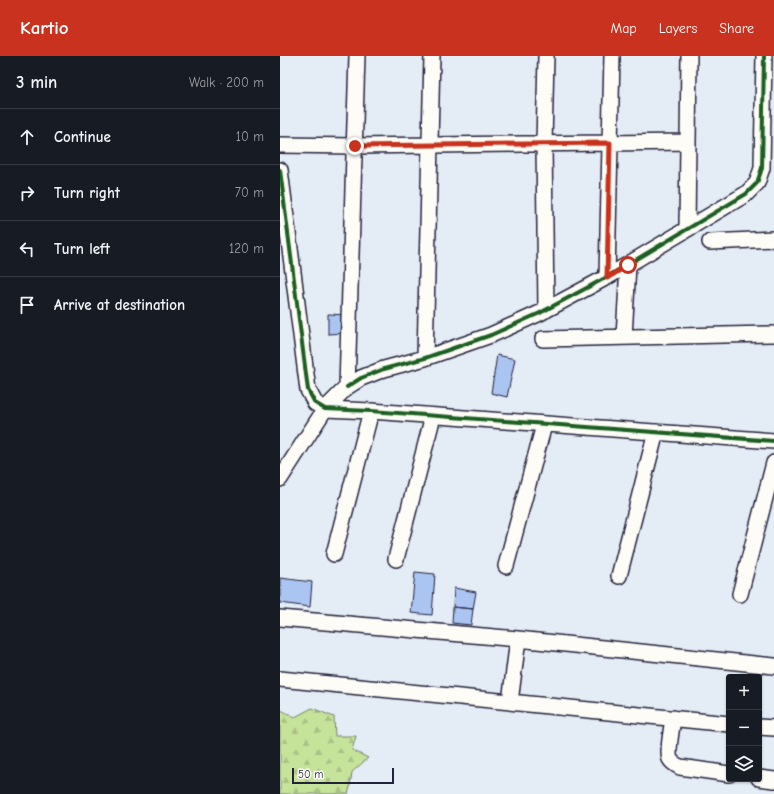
<!DOCTYPE html>
<meta charset="utf-8">
<style>
:root{--surface:#171b24;--page:#20242c;--text:#f1f3f6;--muted:#9ea1a6;--line:#363941;--accent:#c8321e}
body{margin:0;font-family:"Comic Neue",sans-serif;background:var(--page);color:var(--text)}
.controls{position:absolute;right:12px;bottom:12px;display:grid;overflow:hidden;border-radius:4px;box-shadow:0 1px 3px #0004}
.controls button{width:36px;height:36px;display:grid;place-items:center;padding:0;border:0;border-bottom:1px solid var(--line);background:var(--surface);color:var(--text);font:20px sans-serif}
.scale{position:absolute;left:12px;bottom:10px;width:102px;box-sizing:border-box;padding-left:4px;border:2px solid #22223b;border-top:0;font-size:11px;line-height:14px;white-space:nowrap;color:#22223b;-webkit-text-stroke:3px #fdfcf7;paint-order:stroke}
.stop{position:absolute;width:12px;height:12px;margin:-9px;border:3px solid #c8321e;border-radius:50%;background:#fff}
.stop.end{background:#c8321e;border-color:#fff;box-shadow:0 1px 4px #0008}
.list{margin:0;padding:0;list-style:none}
h2{display:flex;justify-content:space-between;align-items:center;height:52px;margin:0;padding:0 16px;font-size:17px}
h2 small{font-size:13px;font-weight:400;color:var(--muted)}
.list li{display:grid;grid-template-columns:26px 1fr auto;gap:12px;align-items:center;box-sizing:border-box;height:56px;padding:0 16px;border-top:1px solid var(--line)}
.list b{display:block;font-size:15px;white-space:nowrap}
.list em{font-size:13px;font-style:normal;color:var(--muted)}
.icon{flex:none;width:22px;height:22px;fill:none;stroke:currentColor;stroke-width:2;stroke-linecap:round;stroke-linejoin:round}
.map{position:relative;flex:none;width:494px;height:738px;overflow:hidden}
header{display:flex;align-items:center;gap:24px;box-sizing:border-box;height:56px;padding:0 20px;background:var(--accent);color:#fff}
header strong{font-size:19px}
nav{display:flex;gap:22px;margin-inline-start:auto;font-size:14px}
main{display:flex}
aside{flex:1;background:var(--surface)}
.map>svg:first-child{display:block}
.forest{fill:url(#forest-firs);stroke:#74826a}
.building{fill:#abc5f2;stroke:#22223b}
.lines{fill:none;stroke-linecap:round;stroke-linejoin:round}
.minor-casing{stroke:#22223b;stroke-width:18}
.minor{stroke:#fdfcf7;stroke-width:15}
.cycleway-casing{stroke:#fdfcf7;stroke-width:6}
.cycleway{stroke:#1b5e20;stroke-width:4}
.route{stroke:#c8321e;stroke-width:5}
</style>
<header>
<strong>Kartio</strong>
<nav><a>Map</a><a>Layers</a><a>Share</a></nav>
</header>
<main>
<aside>
<h2>3 min<small>Walk · 200 m</small></h2>
<ul class="list">
<li><svg class="icon" aria-label="ahead" viewBox="0 0 24 24"><path d="M12 20V5M6 11l6-6 6 6"/></svg><div><b>Continue</b></div><em>10 m</em></li>
<li><svg class="icon" aria-label="right" viewBox="0 0 24 24"><path d="M7 20v-9h11M14 6l5 5-5 5"/></svg><div><b>Turn right</b></div><em>70 m</em></li>
<li><svg class="icon" aria-label="left" viewBox="0 0 24 24"><path d="M17 20v-9H6M10 6l-5 5 5 5"/></svg><div><b>Turn left</b></div><em>120 m</em></li>
<li><svg class="icon" aria-label="arrive" viewBox="0 0 24 24"><path d="M6 21V4h12l-3 4 3 4H6"/></svg><div><b>Arrive at destination</b></div></li>
</ul>
</aside>
<div class="map">
<svg width="494" height="738" viewBox="0 0 494 738">
<defs>
<pattern id="forest-firs" width="22" height="20" patternUnits="userSpaceOnUse"><rect width="22" height="20" fill="#c6e39a"/><path d="M5 1l3.5 6h-7zM16 11l3.5 6h-7z" fill="#aac286"/></pattern>
</defs>
<rect width="100%" height="100%" fill="#e4ecf6"/>
<filter id="ink" filterUnits="userSpaceOnUse"><feTurbulence type="fractalNoise" baseFrequency=".025" numOctaves="2"/><feDisplacementMap in="SourceGraphic" scale="8" xChannelSelector="R" yChannelSelector="G"/><feConvolveMatrix kernelMatrix="1 2 1 2 8 2 1 2 1" color-interpolation-filters="sRGB"/></filter>
<g filter="url(#ink)">
<path class="forest" d="M32,652L54,661L55,680H76L72,694L88,702L72,716L70,731L68,738H0V655L1,654L15,661Z"/>
<path class="building" d="M48,258L66,259V277L48,278Z
M217,299L235,303L227,341L211,337Z
M135,516L155,518L152,559L131,557Z
M0,522L32,526L30,551L0,547Z
M174,532L196,536L193,553L173,551Z
M173,551L193,553L191,569L172,567Z"/>
<g class="lines">
<defs>
<path id="minor" d="M0,89L75,90L408,86
M0,114L28,334L35,347L45,353L91,355L494,385
M407,173L409,0
M430,186L494,183
M327,221L332,0
M266,254L264,88L266,0
M344,281L348,209
M263,283L494,278
M145,302L152,0
M67,331L81,322L104,313L145,302L211,279L260,257L327,221L466,138L477,127L482,112L484,0
M0,423L45,353L67,331L77,0
M54,498L91,355
M116,503L153,360
M226,510L264,369
M339,520L376,376
M460,538L494,407
M0,562L238,583L494,610
M0,623L449,668
M230,646L238,583
M393,662C392,671 387,696 390,703C392,707 396,709 400,711L449,718
M479,671L494,672
M479,722L494,724"/>
</defs>
<use href="#minor" class="minor-casing"/>
<use href="#minor" class="minor"/>
<defs>
<path id="cycleway" d="M0,114L28,334L35,347L45,353L91,355L494,385
M67,331L81,322L104,313L145,302L211,279L260,257L327,221L466,138L477,127L482,112L484,0"/>
</defs>
<use href="#cycleway" class="cycleway-casing"/>
<use href="#cycleway" class="cycleway"/>
</g>
</g>
<g class="lines" filter="url(#ink)">
<path class="route" d="M75,90L330,87L327,222L348,209"/>
</g>
</svg>
<div class="controls">
<button>+</button>
<button>−</button>
<button><svg class="icon" aria-label="layers" viewBox="0 0 24 24"><path d="M12 4l9 5-9 5-9-5zM3 14l9 5 9-5"/></svg></button>
</div>
<div class="scale">50 m</div>
<div class="stop" style="left:348px;top:209px"></div>
<div class="stop end" style="left:75px;top:90px"></div>
</div>
</main>
